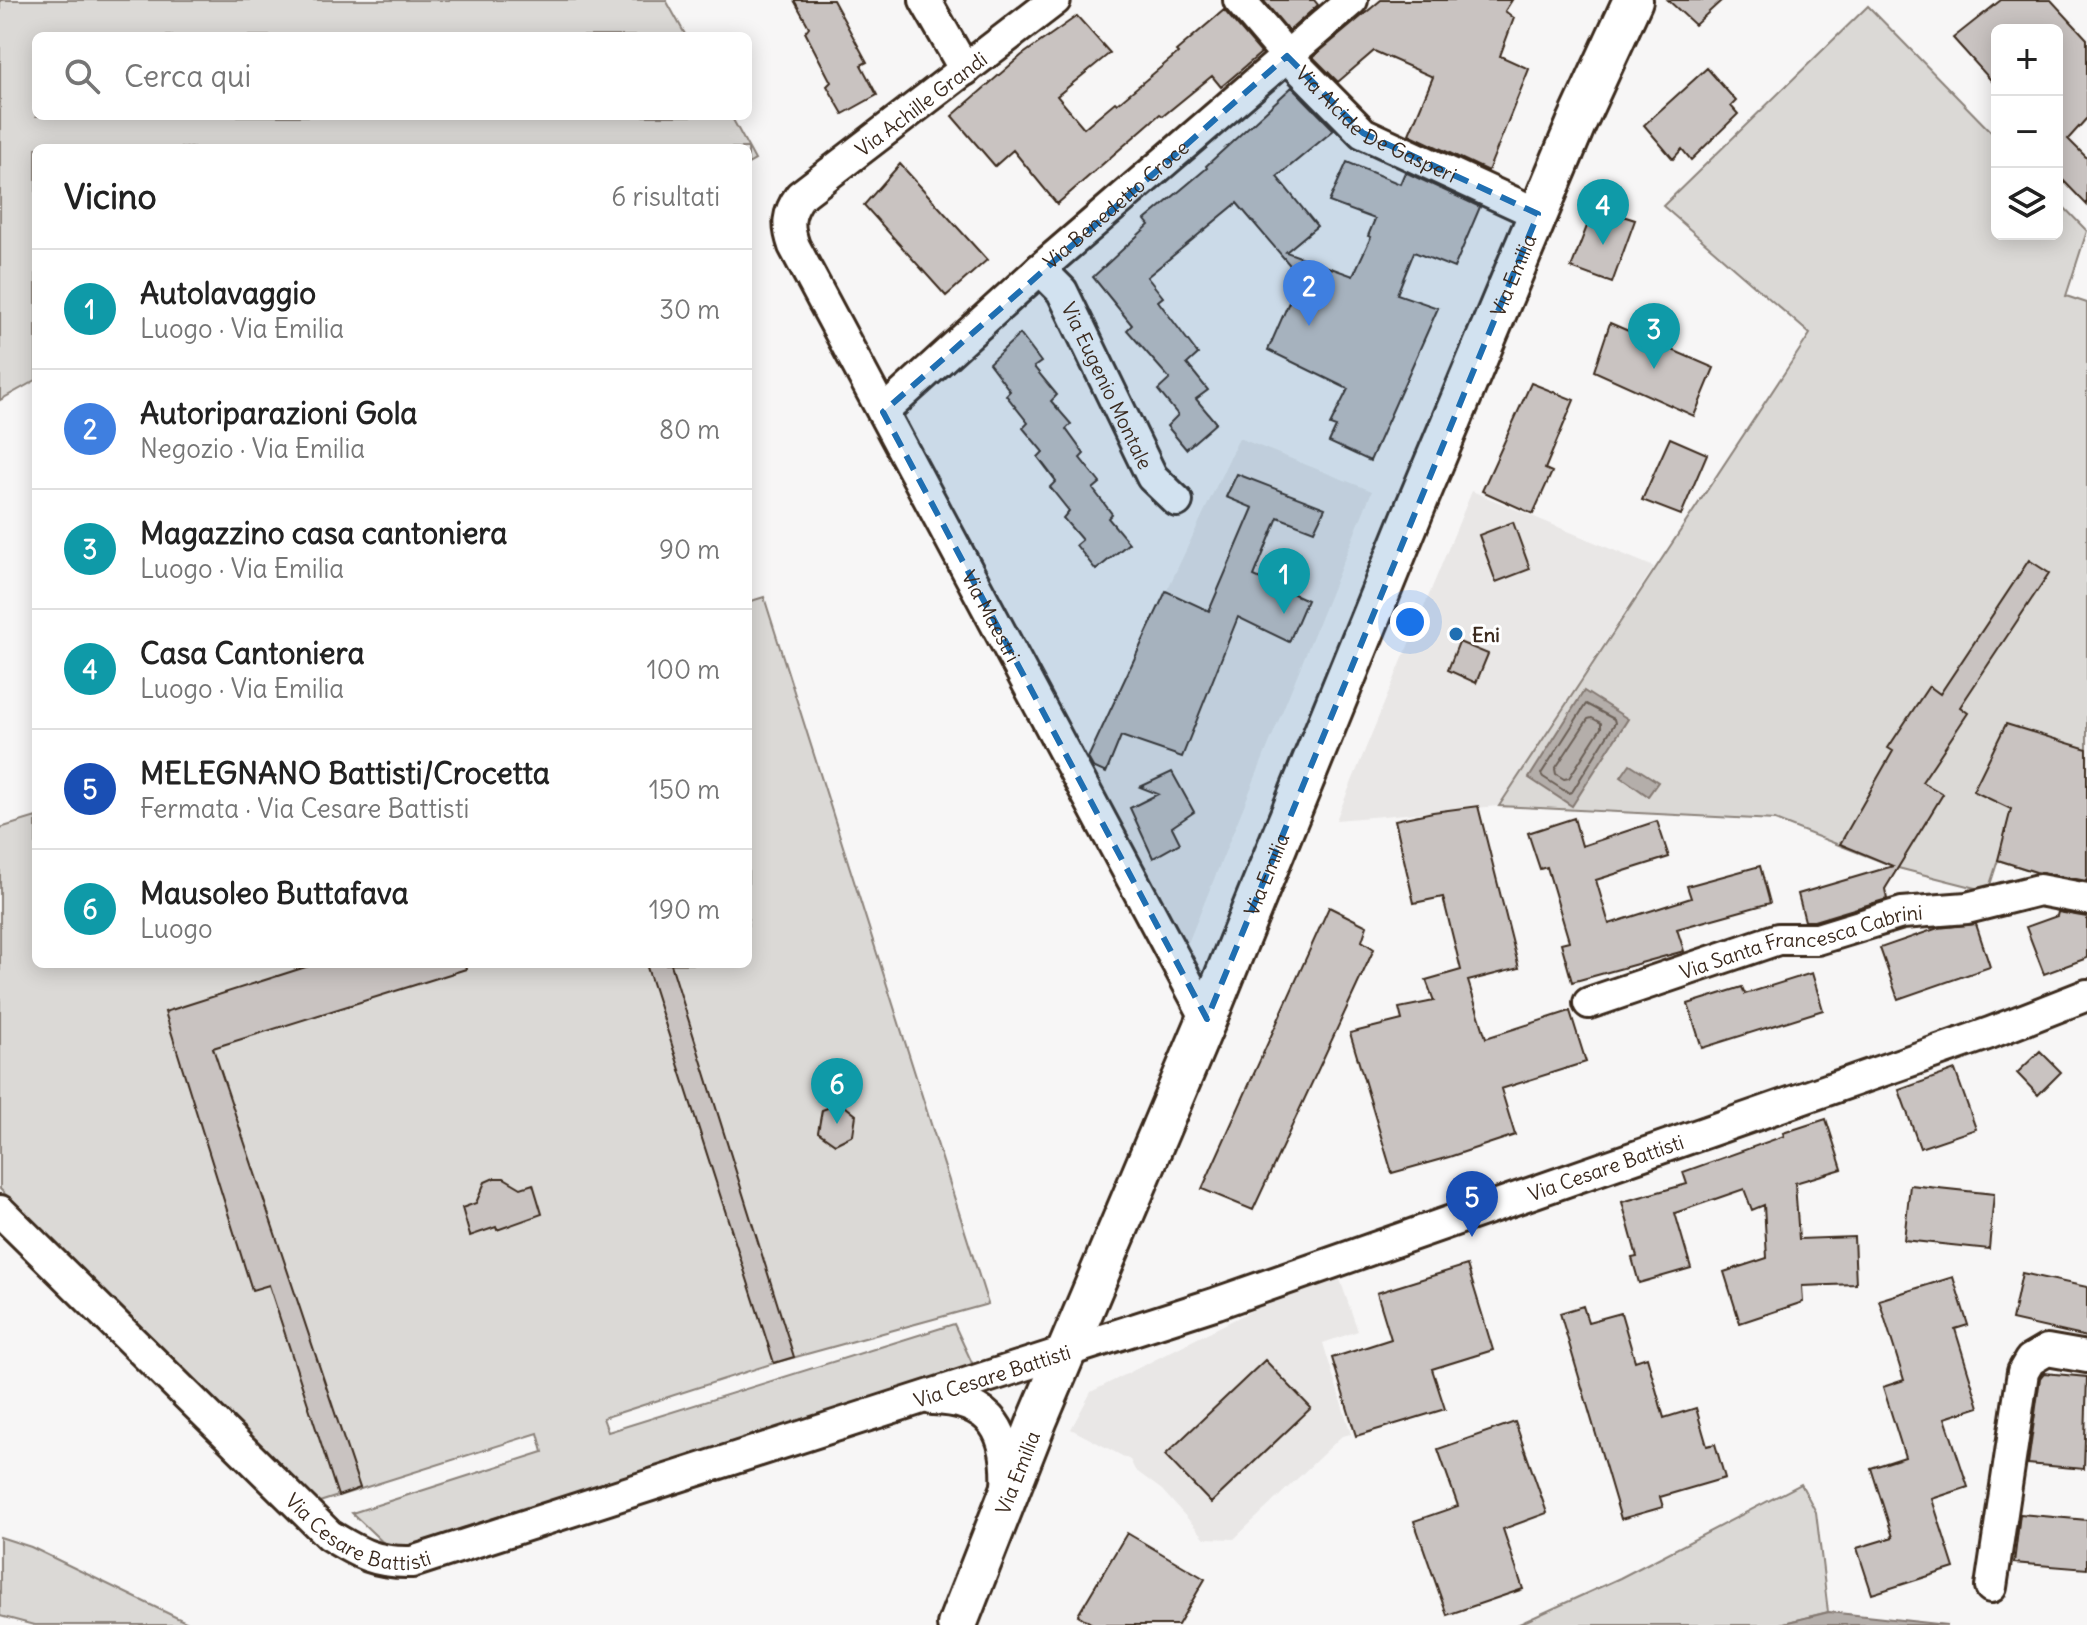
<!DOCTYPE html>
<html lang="it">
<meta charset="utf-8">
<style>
:root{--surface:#fff;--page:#f2f2f2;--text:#222;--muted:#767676;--line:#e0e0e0;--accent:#2563eb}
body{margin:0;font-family:Delius,sans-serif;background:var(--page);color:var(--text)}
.controls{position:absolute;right:24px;top:24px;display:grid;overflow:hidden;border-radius:12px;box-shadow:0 4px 20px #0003}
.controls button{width:72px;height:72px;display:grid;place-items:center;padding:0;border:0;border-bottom:2px solid var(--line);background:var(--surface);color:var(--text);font:40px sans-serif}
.you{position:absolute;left:1410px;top:622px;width:28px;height:28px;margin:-20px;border:6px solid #fff;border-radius:50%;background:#1a73e8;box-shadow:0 0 0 12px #1a73e833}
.badge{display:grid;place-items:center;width:52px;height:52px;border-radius:50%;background:var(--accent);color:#fff;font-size:26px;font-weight:700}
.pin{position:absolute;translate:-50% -66px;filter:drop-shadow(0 2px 4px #0008)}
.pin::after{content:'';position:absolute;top:42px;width:28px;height:24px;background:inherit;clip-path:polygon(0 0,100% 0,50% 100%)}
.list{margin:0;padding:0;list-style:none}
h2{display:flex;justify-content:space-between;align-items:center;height:104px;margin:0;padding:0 32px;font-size:34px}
h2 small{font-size:26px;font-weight:400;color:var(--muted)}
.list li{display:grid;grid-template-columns:52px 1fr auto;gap:24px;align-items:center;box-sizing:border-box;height:120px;padding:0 32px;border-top:2px solid var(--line)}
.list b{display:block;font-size:30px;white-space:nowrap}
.list p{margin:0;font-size:26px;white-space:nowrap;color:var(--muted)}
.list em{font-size:26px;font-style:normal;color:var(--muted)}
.icon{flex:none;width:44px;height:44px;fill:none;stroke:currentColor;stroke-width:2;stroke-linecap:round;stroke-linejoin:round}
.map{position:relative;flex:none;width:2087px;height:1625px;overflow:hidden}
.search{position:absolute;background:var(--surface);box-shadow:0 4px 20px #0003;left:32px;top:32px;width:720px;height:88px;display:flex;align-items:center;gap:20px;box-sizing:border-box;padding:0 28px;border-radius:12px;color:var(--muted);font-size:30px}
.panel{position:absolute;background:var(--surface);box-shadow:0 4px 20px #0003;left:32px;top:144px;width:720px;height:824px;border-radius:12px}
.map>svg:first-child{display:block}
.built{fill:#e9e7e6}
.green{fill:#dbd9d6;stroke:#8b827a;stroke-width:2}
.water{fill:#b4aeaa;stroke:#847972;stroke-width:2}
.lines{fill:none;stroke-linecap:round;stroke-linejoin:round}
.shore{stroke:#6b5f56;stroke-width:2}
.building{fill:#c9c3c1;stroke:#3b2a1e;stroke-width:2}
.minor-casing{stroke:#3b2a1e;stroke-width:36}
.tertiary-casing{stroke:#3b2a1e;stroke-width:44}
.minor{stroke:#fff;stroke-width:30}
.tertiary{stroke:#fff;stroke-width:38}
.marked{fill:#1f6fb2;fill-opacity:0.2;stroke:#1f6fb2;stroke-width:6;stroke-dasharray:16 10;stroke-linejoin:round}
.poi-dot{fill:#1f6fb2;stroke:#fff;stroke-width:3}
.labels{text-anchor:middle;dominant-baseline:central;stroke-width:6;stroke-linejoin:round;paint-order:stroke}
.street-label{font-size:20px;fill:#3b2a1e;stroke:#fff}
.poi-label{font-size:20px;font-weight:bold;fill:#3b2a1e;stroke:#fff;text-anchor:start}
</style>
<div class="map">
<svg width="2087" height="1625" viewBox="0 0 2087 1625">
<rect width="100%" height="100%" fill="#f7f6f6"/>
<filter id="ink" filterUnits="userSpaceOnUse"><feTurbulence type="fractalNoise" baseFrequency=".0125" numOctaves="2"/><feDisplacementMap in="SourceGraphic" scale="16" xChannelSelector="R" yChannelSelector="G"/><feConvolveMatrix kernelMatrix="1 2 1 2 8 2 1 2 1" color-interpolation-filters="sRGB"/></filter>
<g filter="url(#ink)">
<path class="built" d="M1239,438L1372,491L1186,948L1085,764Z
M1472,491L1654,567L1499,806L1336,820Z
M1336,1268L1358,1331L1323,1343L1351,1434L1342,1436L1234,1539L1205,1538L1162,1490L1135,1470L1130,1460L1071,1429L1091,1392Z"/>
<path class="green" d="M0,0H666L686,36H36V116H731L755,160L748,164V148H36V380L0,400Z
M1868,6L1997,138V234H2057V200L2087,231L2066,296L2087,303V761L2051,877L1998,860L1988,891L1898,868L1775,820L1499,806L1810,334L1663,206Z
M764,597L988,1304L774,1363L603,1418L608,1432L954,1324L973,1365L392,1551L352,1513L543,1452L538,1433L313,1504L0,1189V828L36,817V964H748V602Z
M1801,1484L1816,1512L1828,1612L1776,1625H1517L1620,1578Z
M0,1537L31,1547L192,1625H34L0,1616Z"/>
<path class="water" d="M1584,691L1628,719L1572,806L1529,778Z
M1630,764L1658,782L1648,796L1621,777Z
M1829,1612L1947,1625H1776Z"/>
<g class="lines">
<path class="shore" d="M1586,704L1614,719L1615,723L1572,792L1568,793L1543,777L1541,774Z
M1592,718L1601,723V728L1569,778L1564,779L1556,774L1555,769L1588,719Z"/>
</g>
<path class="building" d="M794,0H833L867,62L861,65L877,95L843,114L827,86L831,82L805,32L809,27Z
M1263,0H1314L1318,5L1289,31Z
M1381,0H1512L1505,11L1514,18L1500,56L1529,69L1488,171L1409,134L1433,77L1374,51L1338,82L1313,57Z
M1668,0H1722L1695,25Z
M2001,0H2051L2087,39V118L2068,139L2087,158V205L2057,174V30H1997V87L1953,38Z
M1224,10L1261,53L1221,87L1212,76L1163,116L1160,114L1057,204L1013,150L995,166L952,116L1022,55L1077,16L1110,53L1057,96L1084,128L1115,102L1117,104L1178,53L1176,51Z
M1707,68L1736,101L1731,106L1738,114L1691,160L1682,149L1673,159L1644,125Z
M1292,87L1334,130L1277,177L1317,226L1286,252L1353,276L1371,237L1368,236L1375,219L1329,202L1347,162L1400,184L1405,172L1480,207L1454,268L1414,252L1397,294L1438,308L1370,461L1329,442L1336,427L1330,425L1348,389L1268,350L1300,277L1237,203L1147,277L1163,297L1158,301L1198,354L1187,364L1208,390L1196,399L1216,423L1186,449L1167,426L1178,415L1158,390L1170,379L1127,330L1132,325L1093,277L1149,225L1145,220L1207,168L1206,166Z
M900,164L987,260L946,296L864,205Z
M1601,209L1635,220L1612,283L1571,268L1589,221L1597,223Z
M1610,323L1714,368L1694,416L1594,371Z
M1020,334L1041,362L1034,367L1057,395L1051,401L1071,424L1066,429L1084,454L1080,458L1100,483L1093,489L1112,514L1108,518L1129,543L1096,570L1076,545L1082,540L1063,518L1069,511L1050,487L1056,481L1038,457L1043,452L1023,428L1028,423L1006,395L1010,391L989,363Z
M1531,383L1574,400L1545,469L1552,472L1533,514L1482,491Z
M1670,438L1707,454L1681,515L1642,500Z
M1237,474L1325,508L1314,531L1278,517L1254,576L1307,600L1289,642L1238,617L1182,757L1121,736L1106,773L1093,767L1088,758L1166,591L1209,611L1253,508L1226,497Z
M1513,522L1530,569L1496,582L1479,535Z
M2029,560L2049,573L1960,707L1968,713L1922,782L1943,794L1885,889L1887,899L1814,921H1805L1798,894L1893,866L1840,844L1893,751L1888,748L1929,686L1940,694Z
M1459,642L1488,654L1476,683L1448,670Z
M2006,724L2087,749V881L2036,872L1998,860L2011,809L1973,791Z
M1172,772L1194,812L1172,827L1180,843L1153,858L1130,808L1158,794L1140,787Z
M1478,806L1519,968L1468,981L1486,1038L1570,1011L1586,1062L1501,1089L1515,1135L1449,1157L1392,1173L1350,1033L1402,1020L1399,1008L1434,1001L1426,980L1461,970L1443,897L1414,903L1395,820L1433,812Z
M1574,818L1582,846L1657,821L1669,857L1596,880L1609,924L1691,898L1687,886L1760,866L1770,903L1677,929L1684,951L1572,982L1561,943L1569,941L1547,867L1540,869L1528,833Z
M1329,907L1367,926L1362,941L1374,949L1253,1210L1202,1189Z
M2058,912L2087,917V958L2044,974L2026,927L2057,916Z
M1976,924L1990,967L1898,999L1880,948L1938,928Z
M315,964H465L466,969L213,1048L360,1488L338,1496L269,1285L252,1290L165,1012Z
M646,964H671L794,1357L774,1363Z
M1812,973L1823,1010L1702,1048L1688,1004L1742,987L1745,994Z
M2040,1051L2061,1072L2038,1095L2017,1073Z
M1955,1070L1976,1129L1920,1148L1899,1090Z
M841,1103L856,1115L853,1135L835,1144L818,1132L822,1110Z
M1826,1119L1842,1169L1795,1183L1799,1239L1854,1237L1856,1284L1802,1286L1803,1302L1740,1323L1724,1272L1767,1258L1764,1205L1752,1210L1744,1189L1675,1213L1691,1268L1639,1283L1632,1258L1637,1257L1622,1202L1687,1184L1683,1172L1784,1136L1783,1133Z
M494,1178H504L521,1188L533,1184L542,1214L497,1230L496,1227L470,1236L462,1208L476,1203L485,1182Z
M1910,1185L1994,1194L1989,1249L1904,1240Z
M1467,1265L1493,1350L1432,1369L1445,1409L1356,1436L1332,1358L1391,1339L1377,1293Z
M2022,1273L2087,1287V1337L2012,1320Z
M1953,1277L1968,1325L1955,1329L1979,1407L1945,1418L1968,1487L1932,1499L1954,1568L1872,1594L1857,1548L1893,1537L1871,1468L1905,1457L1883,1387L1904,1380L1879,1300Z
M1583,1306L1588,1322L1621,1313L1635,1361L1647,1357L1664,1418L1696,1408L1707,1446L1715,1444L1725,1478L1660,1497L1663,1507L1621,1519L1560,1313Z
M1265,1360L1311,1408L1211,1503L1165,1455Z
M2044,1373L2087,1377L2084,1469L2028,1464L2040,1378Z
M1515,1422L1547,1513L1503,1529L1523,1589L1447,1615L1414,1521L1458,1506L1438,1449Z
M2020,1514L2087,1520V1569L2014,1563Z
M1127,1533L1205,1579L1178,1625H1094L1078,1615Z"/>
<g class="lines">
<defs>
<g id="minor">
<path d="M925,0L965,70"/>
<path id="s1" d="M1055,0L800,196C787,214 787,226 794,246L1207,1019"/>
<path id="s2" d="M1239,0L1287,56L1363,133L1538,214"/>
<path id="s3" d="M1040,269L1062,291L1152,477L1177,501"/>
<path id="s4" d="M883,412L1040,269L1352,0"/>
<path id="s5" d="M1589,1003L1778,939H1817L1902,913L1967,908L2039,890L2087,899"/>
<path id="s6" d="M0,1211L329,1535C360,1554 376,1563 412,1562L1217,1303L1990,1033L2087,995"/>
<path d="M932,1399C993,1400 1010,1433 1007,1490"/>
<path d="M1991,1587L2023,1372L2030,1360L2047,1350L2087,1357"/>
</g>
<g id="tertiary">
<path id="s7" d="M957,1625L1038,1419L1207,1019L1415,508L1576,124L1633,0"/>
</g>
</defs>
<use href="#minor" class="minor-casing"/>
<use href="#tertiary" class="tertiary-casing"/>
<use href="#minor" class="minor"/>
<use href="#tertiary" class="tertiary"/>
</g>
</g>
<path class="marked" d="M1287,56L1363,133L1538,214L1207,1019L883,412Z"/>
<circle class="poi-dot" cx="1456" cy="634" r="8"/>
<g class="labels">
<g class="street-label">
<text transform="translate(921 104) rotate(-37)">Via Achille Grandi</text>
<text stroke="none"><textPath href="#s2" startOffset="188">Via Alcide De Gasperi</textPath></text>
<text stroke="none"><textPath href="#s4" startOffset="312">Via Benedetto Croce</textPath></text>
<text stroke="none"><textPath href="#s7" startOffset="1460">Via Emilia</textPath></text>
<text stroke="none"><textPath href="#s3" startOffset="136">Via Eugenio Montale</textPath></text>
<text stroke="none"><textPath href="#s1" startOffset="794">Via Maestri</textPath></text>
<text stroke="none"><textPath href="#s7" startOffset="812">Via Emilia</textPath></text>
<text stroke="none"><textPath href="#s5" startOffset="222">Via Santa Francesca Cabrini</textPath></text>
<text stroke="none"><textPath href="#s6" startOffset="1808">Via Cesare Battisti</textPath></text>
<text stroke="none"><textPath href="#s6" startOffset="1160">Via Cesare Battisti</textPath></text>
<text stroke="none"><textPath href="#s7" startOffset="164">Via Emilia</textPath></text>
<text stroke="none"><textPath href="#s6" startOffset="488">Via Cesare Battisti</textPath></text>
</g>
<g class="poi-label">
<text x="1472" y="634">Eni</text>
</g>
</g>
</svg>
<div class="controls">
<button>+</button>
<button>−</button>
<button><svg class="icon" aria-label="layers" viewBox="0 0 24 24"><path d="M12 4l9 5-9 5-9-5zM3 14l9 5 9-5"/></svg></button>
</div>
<div class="you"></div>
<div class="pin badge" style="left:1284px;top:614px;background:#0f9aa8">1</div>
<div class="pin badge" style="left:1309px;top:326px;background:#3f7fe0">2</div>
<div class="pin badge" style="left:1654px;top:369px;background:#0f9aa8">3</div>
<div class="pin badge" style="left:1603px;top:245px;background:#0f9aa8">4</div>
<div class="pin badge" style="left:1472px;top:1237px;background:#1a4fb4">5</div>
<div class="pin badge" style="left:837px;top:1124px;background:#0f9aa8">6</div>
<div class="search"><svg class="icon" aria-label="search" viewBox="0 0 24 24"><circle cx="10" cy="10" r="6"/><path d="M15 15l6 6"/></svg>Cerca qui</div>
<section class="panel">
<h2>Vicino<small>6 risultati</small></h2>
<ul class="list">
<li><span class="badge" style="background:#0f9aa8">1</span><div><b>Autolavaggio</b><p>Luogo · Via Emilia</p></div><em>30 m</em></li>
<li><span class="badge" style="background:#3f7fe0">2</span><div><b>Autoriparazioni Gola</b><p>Negozio · Via Emilia</p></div><em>80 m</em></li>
<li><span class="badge" style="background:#0f9aa8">3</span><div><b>Magazzino casa cantoniera</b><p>Luogo · Via Emilia</p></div><em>90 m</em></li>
<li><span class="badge" style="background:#0f9aa8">4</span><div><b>Casa Cantoniera</b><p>Luogo · Via Emilia</p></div><em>100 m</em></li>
<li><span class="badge" style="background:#1a4fb4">5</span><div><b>MELEGNANO Battisti/Crocetta</b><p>Fermata · Via Cesare Battisti</p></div><em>150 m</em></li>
<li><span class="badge" style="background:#0f9aa8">6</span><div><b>Mausoleo Buttafava</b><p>Luogo</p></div><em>190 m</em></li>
</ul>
</section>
</div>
